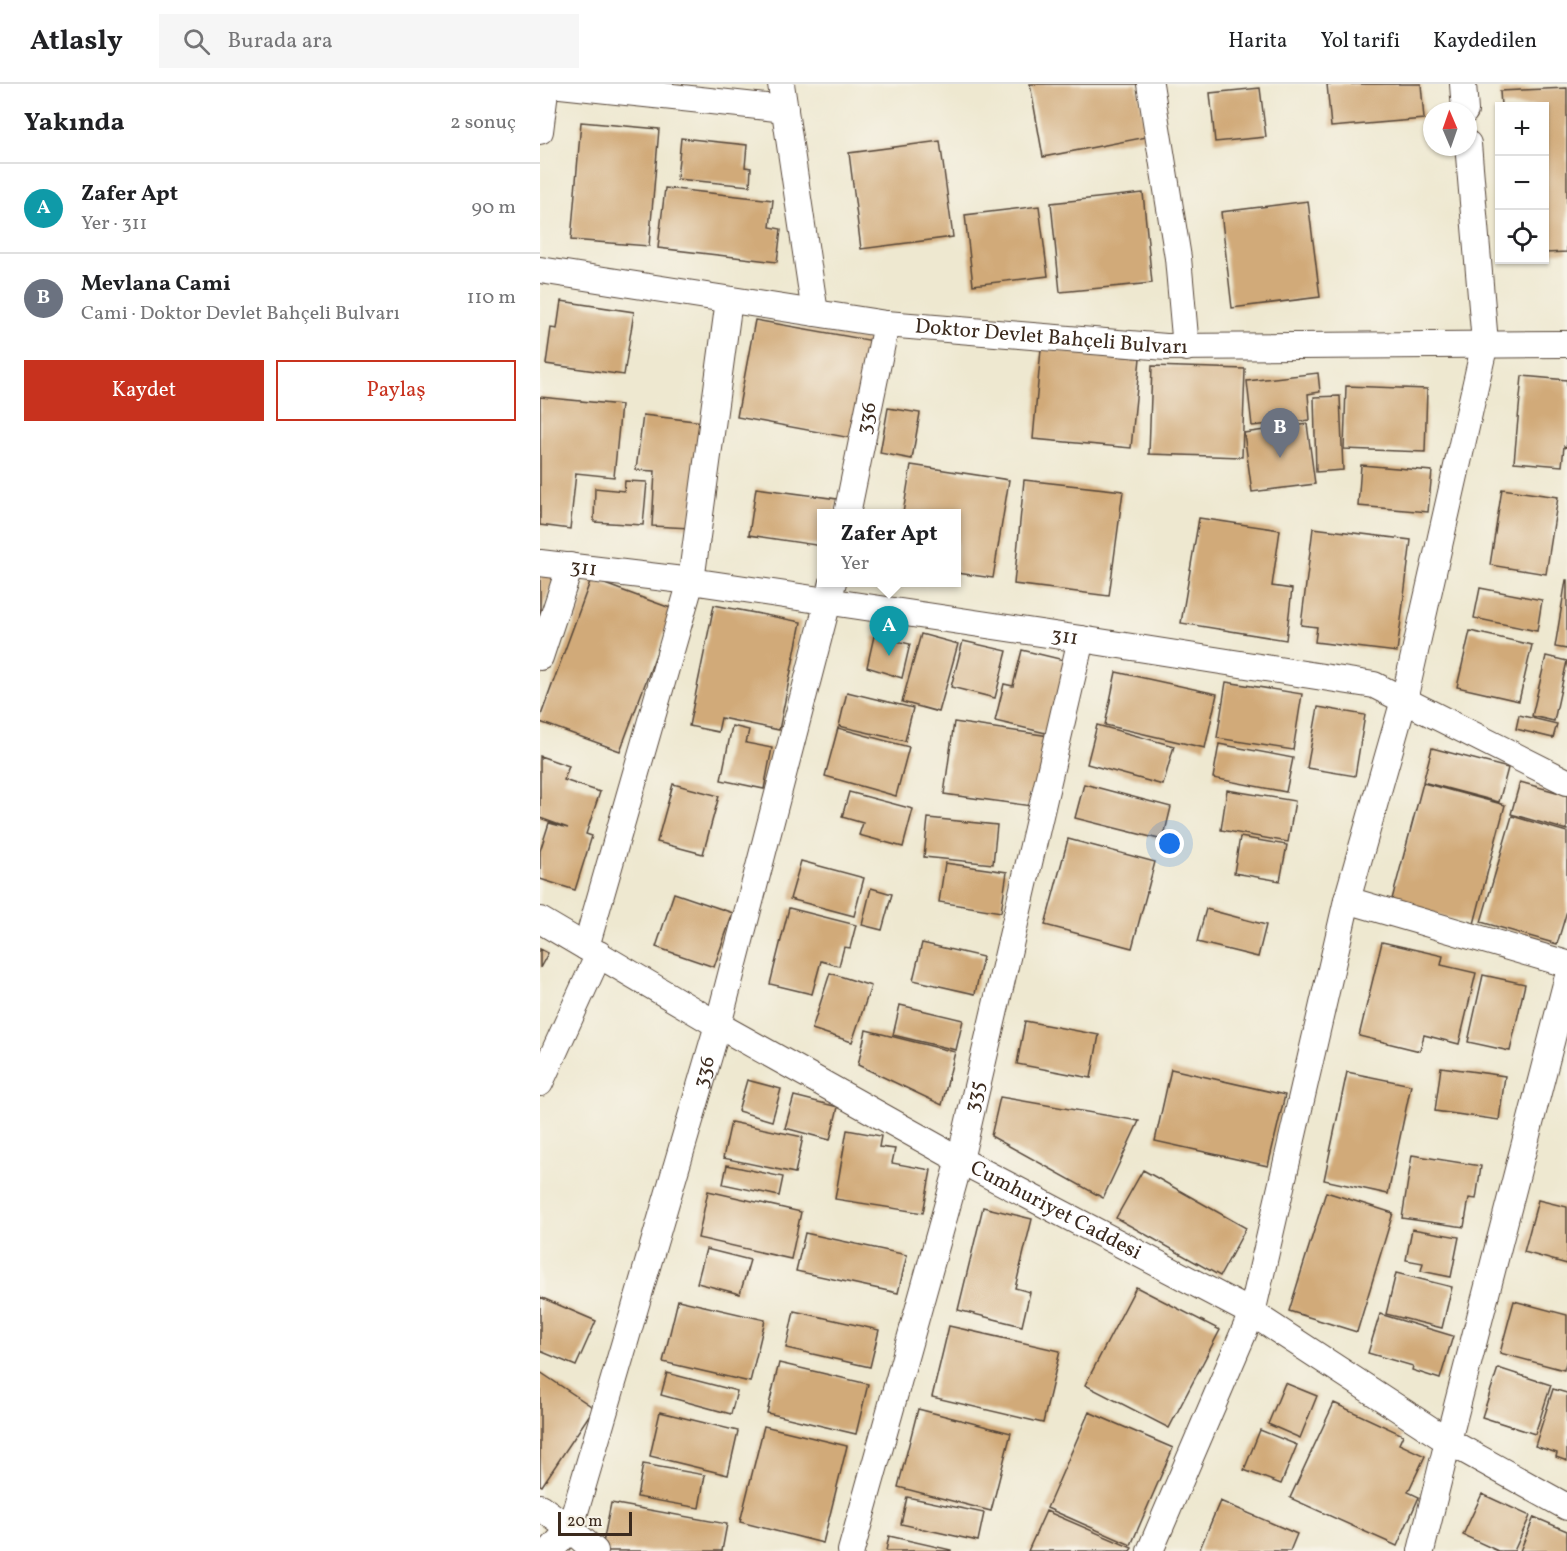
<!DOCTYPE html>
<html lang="tr">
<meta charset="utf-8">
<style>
:root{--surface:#fff;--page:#f6f6f6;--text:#202124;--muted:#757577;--line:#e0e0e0;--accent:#c8321e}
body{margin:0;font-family:Vollkorn,serif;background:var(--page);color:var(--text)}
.controls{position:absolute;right:18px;top:18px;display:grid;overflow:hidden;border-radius:0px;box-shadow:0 2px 4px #0004}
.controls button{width:54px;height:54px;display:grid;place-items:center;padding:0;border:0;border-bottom:2px solid var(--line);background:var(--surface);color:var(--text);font:30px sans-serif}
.compass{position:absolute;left:883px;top:18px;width:54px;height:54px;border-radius:50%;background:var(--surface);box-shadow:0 2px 4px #0004;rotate:358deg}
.scale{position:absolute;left:18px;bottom:15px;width:74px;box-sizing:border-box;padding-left:6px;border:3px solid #3b2a1e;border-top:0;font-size:16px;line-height:21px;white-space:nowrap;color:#3b2a1e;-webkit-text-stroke:4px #f7f3e8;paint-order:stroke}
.you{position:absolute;left:630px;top:760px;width:21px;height:21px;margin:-15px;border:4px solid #fff;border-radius:50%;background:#1a73e8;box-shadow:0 0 0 9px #1a73e833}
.badge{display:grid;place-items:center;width:39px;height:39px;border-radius:50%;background:var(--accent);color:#fff;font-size:20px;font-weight:700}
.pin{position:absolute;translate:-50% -50px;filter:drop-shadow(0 2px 3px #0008)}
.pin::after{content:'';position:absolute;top:32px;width:21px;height:18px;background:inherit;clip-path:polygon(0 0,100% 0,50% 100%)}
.popup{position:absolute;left:277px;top:425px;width:144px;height:78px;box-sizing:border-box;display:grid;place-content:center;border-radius:0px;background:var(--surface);filter:drop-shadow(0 2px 4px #0005);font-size:20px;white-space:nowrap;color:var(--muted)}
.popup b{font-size:22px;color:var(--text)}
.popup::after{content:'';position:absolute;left:50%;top:100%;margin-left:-12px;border:12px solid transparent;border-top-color:var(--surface)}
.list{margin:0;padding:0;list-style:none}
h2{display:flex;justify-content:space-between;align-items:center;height:78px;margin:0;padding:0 24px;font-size:26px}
h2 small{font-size:20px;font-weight:400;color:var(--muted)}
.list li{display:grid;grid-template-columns:39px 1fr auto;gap:18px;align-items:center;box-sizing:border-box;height:90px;padding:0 24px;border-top:2px solid var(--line)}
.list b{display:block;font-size:22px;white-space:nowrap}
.list p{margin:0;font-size:20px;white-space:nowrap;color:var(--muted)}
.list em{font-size:20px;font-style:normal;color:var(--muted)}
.actions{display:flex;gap:12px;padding:18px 24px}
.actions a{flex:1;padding:14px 0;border:2px solid var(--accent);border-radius:0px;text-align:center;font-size:21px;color:var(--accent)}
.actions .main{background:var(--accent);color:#fff}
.icon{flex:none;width:33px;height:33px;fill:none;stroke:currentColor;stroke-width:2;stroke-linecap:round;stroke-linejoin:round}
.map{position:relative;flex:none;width:1027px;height:1467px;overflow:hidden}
header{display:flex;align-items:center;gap:36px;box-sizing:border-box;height:84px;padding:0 30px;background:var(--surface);border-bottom:2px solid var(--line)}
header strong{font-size:28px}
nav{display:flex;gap:33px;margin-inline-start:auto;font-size:21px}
.search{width:420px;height:54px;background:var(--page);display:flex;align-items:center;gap:15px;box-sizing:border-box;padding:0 21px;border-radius:0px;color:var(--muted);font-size:22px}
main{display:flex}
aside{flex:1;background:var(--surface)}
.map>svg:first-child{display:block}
.building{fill:#d1aa79}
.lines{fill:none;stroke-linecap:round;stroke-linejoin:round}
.street-casing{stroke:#564639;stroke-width:28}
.street{stroke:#fff;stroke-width:26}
.labels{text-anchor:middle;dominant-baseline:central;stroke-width:6;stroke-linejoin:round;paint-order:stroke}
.street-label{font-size:21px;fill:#3b2a1e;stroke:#f7f3e8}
</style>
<header>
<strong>Atlasly</strong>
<div class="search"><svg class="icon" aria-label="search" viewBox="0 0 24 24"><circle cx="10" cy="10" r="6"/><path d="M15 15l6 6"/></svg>Burada ara</div>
<nav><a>Harita</a><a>Yol tarifi</a><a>Kaydedilen</a></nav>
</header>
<main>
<aside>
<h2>Yakında<small>2 sonuç</small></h2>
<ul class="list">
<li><span class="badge" style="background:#0f9aa8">A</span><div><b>Zafer Apt</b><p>Yer · 311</p></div><em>90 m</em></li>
<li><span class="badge" style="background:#6b7280">B</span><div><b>Mevlana Cami</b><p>Cami · Doktor Devlet Bahçeli Bulvarı</p></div><em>110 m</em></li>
</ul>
<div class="actions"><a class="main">Kaydet</a><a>Paylaş</a></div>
</aside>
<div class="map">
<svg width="1027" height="1467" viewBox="0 0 1027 1467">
<rect width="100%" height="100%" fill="#f7f3e8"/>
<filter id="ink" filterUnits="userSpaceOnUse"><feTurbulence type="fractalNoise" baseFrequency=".0167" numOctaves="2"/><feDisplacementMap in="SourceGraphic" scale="12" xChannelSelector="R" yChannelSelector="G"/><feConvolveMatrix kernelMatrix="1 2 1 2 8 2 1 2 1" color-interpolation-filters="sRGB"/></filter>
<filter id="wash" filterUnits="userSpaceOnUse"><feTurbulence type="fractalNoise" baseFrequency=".008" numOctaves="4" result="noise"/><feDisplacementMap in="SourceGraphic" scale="24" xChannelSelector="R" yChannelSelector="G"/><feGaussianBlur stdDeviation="1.35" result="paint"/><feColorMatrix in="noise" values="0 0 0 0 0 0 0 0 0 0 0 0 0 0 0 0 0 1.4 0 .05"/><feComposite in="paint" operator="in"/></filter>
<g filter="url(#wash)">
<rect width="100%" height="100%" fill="#eee8d0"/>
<g id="blocks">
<path class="building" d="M490,0H597L607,53L503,73Z
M787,0H881L884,35L791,43Z
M720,4L726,53L675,58L670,9Z
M1027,4V168L1005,169V22H961L960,7Z
M41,38L119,45L109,162L31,156Z
M141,54L207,61L205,83L211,84L210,102L137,95Z
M400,57L413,153L321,165L309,69Z
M125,104L233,116L230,143L241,145L237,178L118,164Z
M603,109L612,199L520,208L511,119Z
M768,117L780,213L692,224L681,128Z
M499,122L508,192L433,201L425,131Z
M21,217L94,228L84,291L6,280L11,244L17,245Z
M215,236L334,257L316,355L197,333Z
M501,265L600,274L591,364L493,355Z
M612,282L705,285L702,373L609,370Z
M778,289L780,308L768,310L770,336L712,342L707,297Z
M982,292L1027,296V363L1024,362L1022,382L974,378Z
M806,302L887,305L885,368L804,365Z
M800,312L803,386L776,388L774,313Z
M0,313L81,321L74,393L36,389L30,445L0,441Z
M348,324L380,329L372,375L340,369Z
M103,331L163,338L150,444L112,442L115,387L96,386Z
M767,340L775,400L712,408L704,349Z
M371,381L469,396L453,494L417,489V429H363Z
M821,381L892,387L888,428L818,422Z
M484,396L583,407L569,512L474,500Z
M85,397L107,398L103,441L54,438L55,404L84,407Z
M216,404L297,415L295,429L282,430V462L209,451Z
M962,405L1018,413L1006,490L950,481Z
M659,434L740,446L732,502L752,505L746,556L641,539Z
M773,444L871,456L857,568L775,558L777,543L761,541Z
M0,489H16L0,531Z
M51,495L133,525L80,667L0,638V634Z
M1026,496H1027V565L1015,563Z
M940,504L1002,516L997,547L934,534Z
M174,521L261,538L239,646L181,634L178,648L149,642Z
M930,547L992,561L979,617L917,603Z
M381,550L418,560L399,628L362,618Z
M334,552L370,560L362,594L327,583Z
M423,557L467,567L455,614L411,603Z
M482,566L528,577L510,650L455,637L464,600L473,602Z
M1006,572L1027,577L1014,637L992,632Z
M576,588L677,610L665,664L565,641Z
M686,598L762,610L753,666L677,654Z
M307,608L373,624L365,657L299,642Z
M778,623L825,631L815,692L767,684Z
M979,631L1017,640L1013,654L976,645Z
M414,638L509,652L499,723L404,710Z
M557,641L634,662L623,701L547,680Z
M192,642L209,646L206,659L232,664L224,705L181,696Z
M298,644L369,663L356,712L285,692Z
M679,660L753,674L746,708L673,694Z
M892,664L968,684L959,718L883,698Z
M0,672L29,682L24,696L60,708L46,750L52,752L35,806L0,795V767L9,739L28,744L0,734Z
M980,698L1027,711V746L971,730Z
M883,699L965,721L934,840L851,819Z
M133,700L179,712L163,770L117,758Z
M544,700L631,723L623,756L535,734Z
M687,706L755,717L748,758L681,746Z
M309,708L373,725L363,763L319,751L323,739L302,733Z
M972,732L1027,748V827L1017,860L941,838Z
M388,734L457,741L453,780L384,773Z
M700,753L747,761L740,797L694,789Z
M528,755L615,778L592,864L505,841Z
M261,777L324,794L314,832L250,815Z
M405,779L467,788L461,828L399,818Z
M331,804L352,810L342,846L322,841Z
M134,809L193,829L174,883L116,863Z
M249,824L316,841L310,864L304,863L299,882L281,877L272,910L230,900Z
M666,825L726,841L718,873L657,858Z
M842,858L903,872L901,881L936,889L919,960L884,951L880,967L819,952Z
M382,859L443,873L435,910L373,896Z
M0,865L8,869L0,884Z
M290,889L331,902L312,958L272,945Z
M943,891L985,900L970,967L928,958Z
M360,921L423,936L416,966L353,951Z
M485,937L559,951L551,994L477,980Z
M326,946L415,968L402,1021L318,981Z
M901,983L965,992L959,1036L895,1027Z
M631,985L745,1011L728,1082L615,1057Z
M807,988L871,1001L848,1110L784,1096Z
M207,996L241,1005L232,1037L198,1027Z
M254,1012L298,1023L290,1056L245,1044Z
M460,1013L599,1037L563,1114L451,1052Z
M191,1038L263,1053L255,1089L183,1074Z
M307,1046L341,1052L339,1063L355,1065L352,1079L391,1086L383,1129L295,1115Z
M872,1071L941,1082L936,1115L929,1114L924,1143L862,1134Z
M187,1081L243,1093L239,1112L183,1100Z
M603,1086L706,1144L680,1192L576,1134Z
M168,1107L261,1128L251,1175L158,1154Z
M786,1108L853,1129L817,1248L749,1227Z
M998,1116L1027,1123V1180L984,1168Z
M443,1123L492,1135L475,1204L490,1208L482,1242L418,1226Z
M872,1145L919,1153L911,1193L881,1187L883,1179L866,1176Z
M265,1149L367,1171L358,1209L256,1187Z
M166,1165L210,1176L200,1210L157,1199Z
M856,1189L912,1203L902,1244L846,1230Z
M596,1203L680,1246L629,1344L545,1301Z
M0,1213L56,1237L36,1282L0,1267Z
M138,1216L225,1236L210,1298L123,1278Z
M974,1217L1027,1231V1275L1024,1286L960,1269Z
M254,1227L339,1246L330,1283L246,1264Z
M840,1230L913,1252L900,1295L872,1286L873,1282L828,1269Z
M409,1242L520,1267L503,1339L392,1313Z
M239,1279L328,1300L316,1350L227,1329Z
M958,1284L1011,1301L995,1350L942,1333Z
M0,1288L54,1324L2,1402L0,1401Z
M127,1289L197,1307L191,1330L121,1311Z
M745,1299L777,1312L760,1354L728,1340Z
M1013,1305L1027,1309V1377L1016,1373L1017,1369L995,1362Z
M794,1319L863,1351L859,1360L885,1372L868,1408L879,1413L857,1462L750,1414Z
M378,1325L471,1349L451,1427L358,1403Z
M120,1328L198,1347L188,1391L110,1372Z
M549,1328L633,1364L591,1461L507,1424Z
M224,1342L307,1362L283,1459L200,1438Z
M720,1346L757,1361L741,1400L704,1386Z
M103,1380L165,1391L159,1424L97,1413Z
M942,1410L990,1432L974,1467H958L923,1451Z
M367,1413L444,1429L438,1457L361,1440Z
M680,1417L757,1450L750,1467H659Z
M71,1419L187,1440L182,1467H67L62,1464Z
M506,1427L592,1464L590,1467H488Z
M994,1433L1027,1447V1467H980Z
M349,1452L411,1466V1467H346Z"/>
</g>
</g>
<g filter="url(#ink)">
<use href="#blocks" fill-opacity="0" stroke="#564639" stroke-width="1.5"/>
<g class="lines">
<defs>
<g id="street">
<path d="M11,0L245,25"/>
<path d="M241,0L275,229"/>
<path d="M610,0L638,174L646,264"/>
<path d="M923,0L925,27"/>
<path d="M0,47L6,0"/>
<path id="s1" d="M0,186L346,240L626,263L1027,260"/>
<path id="s2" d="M307,430L346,240"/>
<path id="s3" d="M0,479L151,497L541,555L834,601L1027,698"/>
<path d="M0,573L30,482"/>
<path d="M807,816L1027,880"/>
<path id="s4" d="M0,836L178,941L420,1076L712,1229L908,1357L1027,1423"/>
<path d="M46,863L151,497L189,216"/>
<path d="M0,999L59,870"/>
<path d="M0,1423L30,1445L55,1467"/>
<path id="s5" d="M10,1467L30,1445L178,941L293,498"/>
<path id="s6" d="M311,1467L420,1076L541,555"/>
<path d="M610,1467L712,1229L807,816L864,616L945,259L928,60"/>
<path d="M881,1467L908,1357L1027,896"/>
</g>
</defs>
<use href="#street" class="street-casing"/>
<use href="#street" class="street"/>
</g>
</g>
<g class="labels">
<g class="street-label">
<text stroke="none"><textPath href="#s1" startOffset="516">Doktor Devlet Bahçeli Bulvarı</textPath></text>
<text stroke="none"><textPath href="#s2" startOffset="98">336</textPath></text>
<text stroke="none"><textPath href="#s3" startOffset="44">311</textPath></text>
<text stroke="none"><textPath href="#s3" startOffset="530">311</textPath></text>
<text stroke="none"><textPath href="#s5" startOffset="506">336</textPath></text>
<text stroke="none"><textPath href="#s6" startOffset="471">335</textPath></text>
<text stroke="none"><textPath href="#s4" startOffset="592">Cumhuriyet Caddesi</textPath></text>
</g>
</g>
</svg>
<div class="controls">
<button>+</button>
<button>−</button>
<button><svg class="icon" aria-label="locate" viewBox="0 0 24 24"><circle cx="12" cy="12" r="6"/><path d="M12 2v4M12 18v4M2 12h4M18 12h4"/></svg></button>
</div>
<svg class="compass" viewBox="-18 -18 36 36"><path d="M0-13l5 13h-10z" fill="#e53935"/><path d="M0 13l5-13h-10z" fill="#757577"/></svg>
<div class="scale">20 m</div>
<div class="you"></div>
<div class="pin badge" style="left:349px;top:572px;background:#0f9aa8">A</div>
<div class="popup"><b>Zafer Apt</b>Yer</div>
<div class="pin badge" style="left:740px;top:374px;background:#6b7280">B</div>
</div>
</main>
